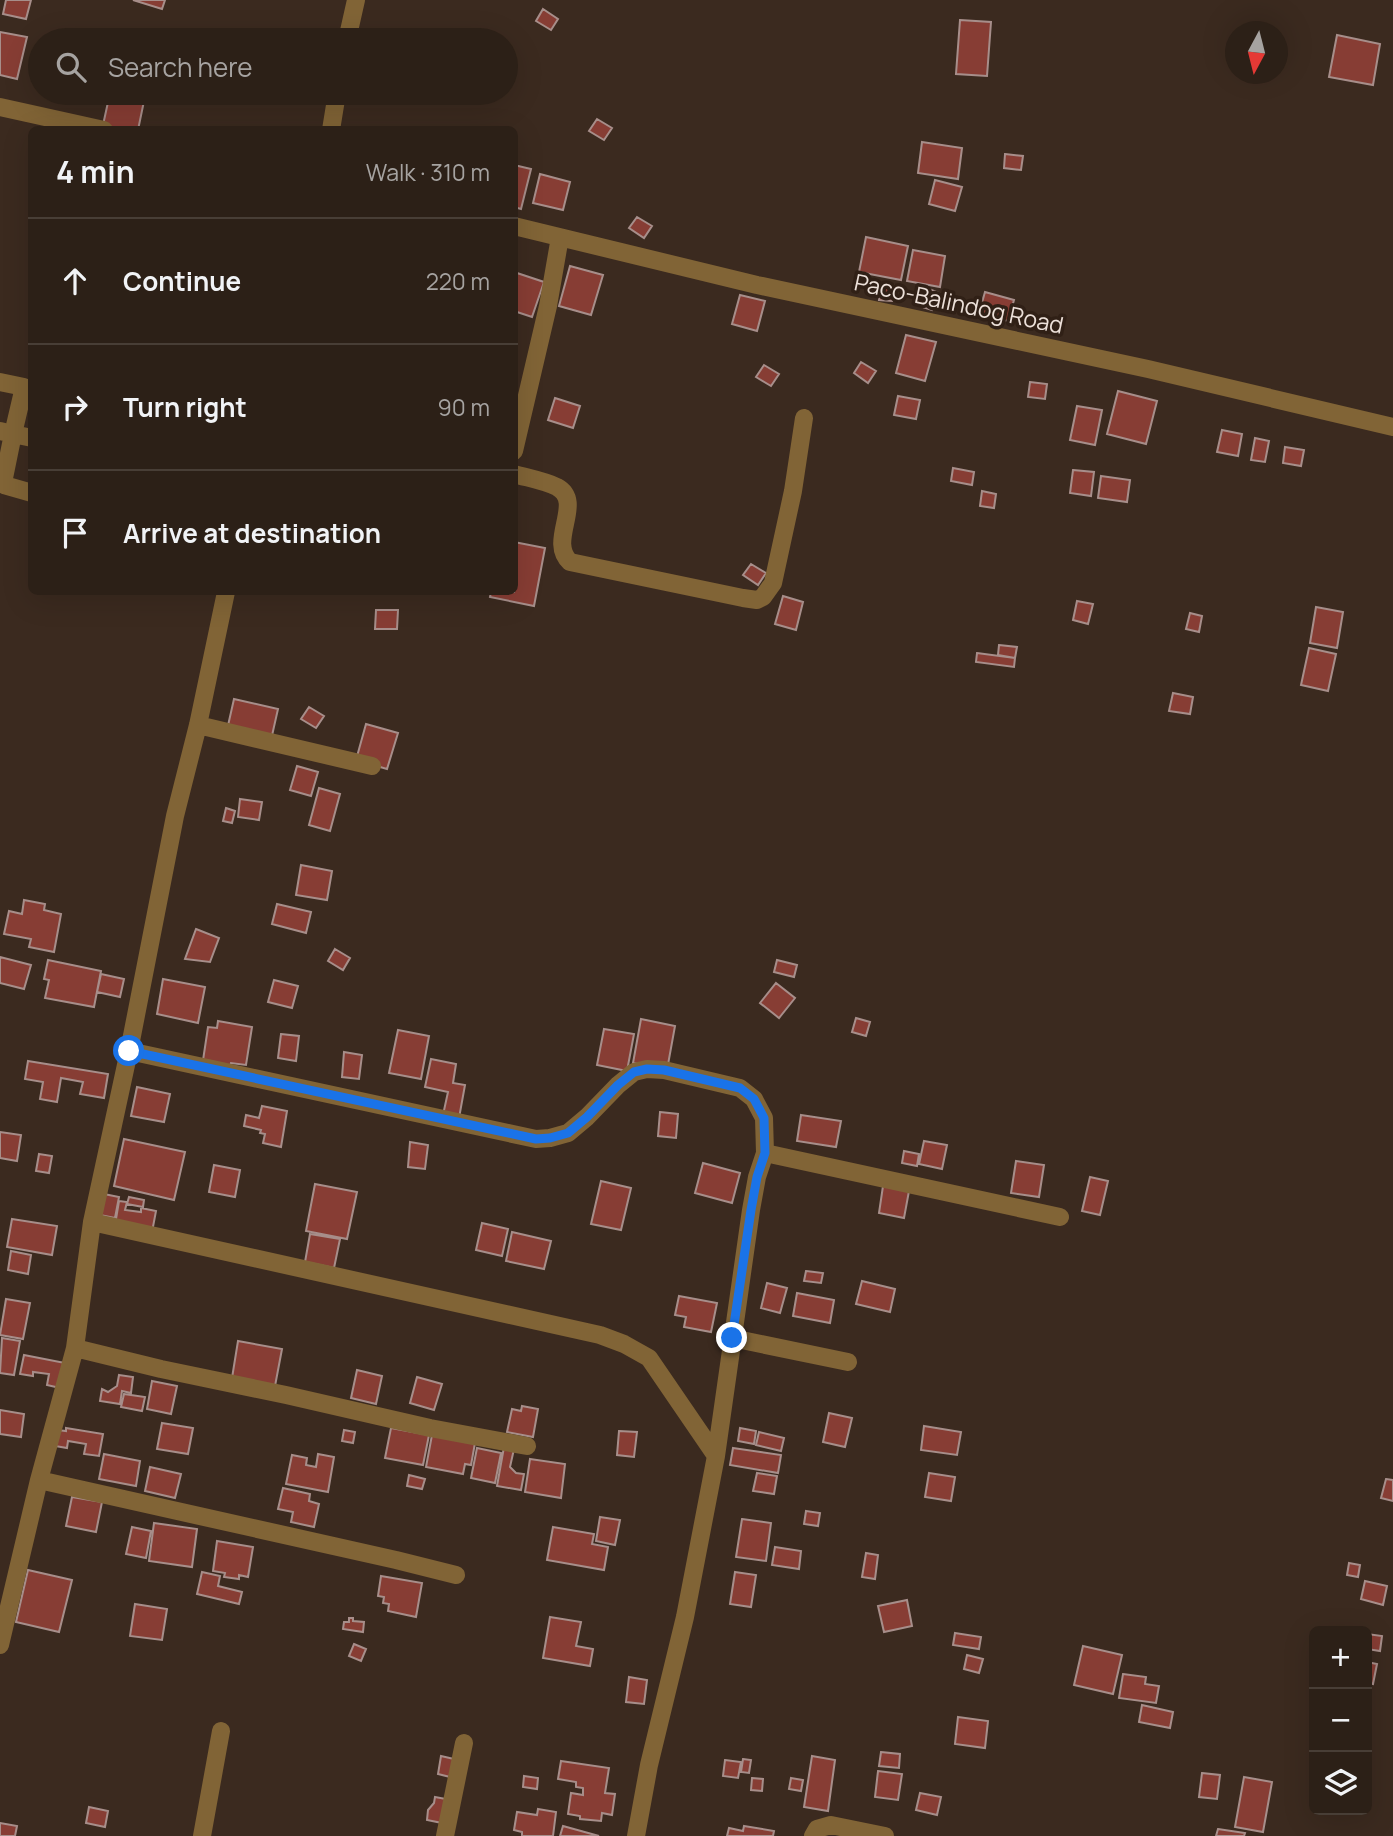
<!DOCTYPE html>
<meta charset="utf-8">
<style>
:root{--surface:#2c2017;--page:#382d24;--text:#f1f3f6;--muted:#a6a3a1;--line:#483e36}
body{margin:0;font-family:Manrope,sans-serif;background:var(--page);color:var(--text)}
.controls{position:absolute;right:21px;bottom:21px;display:grid;overflow:hidden;border-radius:10px;box-shadow:0 7px 28px #0002}
.controls button{width:63px;height:63px;display:grid;place-items:center;padding:0;border:0;border-bottom:2px solid var(--line);background:var(--surface);color:var(--text);font:35px sans-serif}
.compass{position:absolute;left:1225px;top:21px;width:63px;height:63px;border-radius:50%;background:var(--surface);box-shadow:0 7px 28px #0002;rotate:187deg}
.stop{position:absolute;width:21px;height:21px;margin:-16px;border:5px solid #1a73e8;border-radius:50%;background:#fff}
.stop.end{background:#1a73e8;border-color:#fff;box-shadow:0 2px 7px #0008}
.list{margin:0;padding:0;list-style:none}
h2{display:flex;justify-content:space-between;align-items:center;height:91px;margin:0;padding:0 28px;font-size:30px}
h2 small{font-size:23px;font-weight:400;color:var(--muted)}
.list li{display:grid;grid-template-columns:46px 1fr auto;gap:21px;align-items:center;box-sizing:border-box;height:126px;padding:0 28px;border-top:2px solid var(--line)}
.list b{display:block;font-size:26px;white-space:nowrap}
.list em{font-size:23px;font-style:normal;color:var(--muted)}
.icon{flex:none;width:38px;height:38px;fill:none;stroke:currentColor;stroke-width:2;stroke-linecap:round;stroke-linejoin:round}
.map{position:relative;flex:none;width:1393px;height:1836px;overflow:hidden}
.search{position:absolute;background:var(--surface);box-shadow:0 7px 28px #0002;left:28px;top:28px;width:490px;height:77px;display:flex;align-items:center;gap:18px;box-sizing:border-box;padding:0 24px;border-radius:38px;color:var(--muted);font-size:26px}
.panel{position:absolute;background:var(--surface);box-shadow:0 7px 28px #0002;left:28px;top:126px;width:490px;height:469px;border-radius:10px}
.map>svg:first-child{display:block}
.building{fill:#873d34;stroke:#a78e8a;stroke-width:2}
.lines{fill:none;stroke-linecap:round;stroke-linejoin:round}
.minor{stroke:#816436;stroke-width:18}
.route{stroke:#1a73e8;stroke-width:9}
.labels{text-anchor:middle;dominant-baseline:central;stroke-width:7;stroke-linejoin:round;paint-order:stroke}
.street-label{font-size:23px;fill:#ece0d9;stroke:#302016}
</style>
<div class="map">
<svg width="1393" height="1836" viewBox="0 0 1393 1836">
<rect width="100%" height="100%" fill="#3b2a1f"/>
<path class="building" d="M6,0H31L26,19L3,14Z
M133,0H165L162,9Z
M543,9L558,19L551,30L536,21Z
M960,20L991,22L987,76L956,74Z
M0,32L27,37L17,79L0,75Z
M1337,35L1380,44L1373,85L1329,77Z
M110,93L144,101L138,130H122L103,125Z
M597,119L612,128L604,140L589,131Z
M922,142L962,148L958,179L918,173Z
M1005,154L1023,156L1021,170L1004,168Z
M514,165L531,169L521,209L514,207Z
M540,174L570,182L563,210L533,203Z
M935,180L962,187L955,211L929,204Z
M637,217L652,226L644,238L629,228Z
M866,237L908,246L901,280L859,272Z
M913,250L945,256L940,287L907,281Z
M570,266L603,275L591,315L559,306Z
M514,272L544,282L532,317L514,311Z
M881,283L894,285L892,301L879,300Z
M929,289L939,293L932,310L923,307Z
M985,292L1014,300L1008,321L979,313Z
M740,295L765,301L757,331L732,324Z
M906,335L936,342L925,381L896,373Z
M861,362L876,371L868,383L854,373Z
M764,365L779,374L771,386L756,377Z
M1030,382L1047,384L1045,399L1028,397Z
M1118,391L1157,401L1146,444L1107,434Z
M898,396L920,400L916,419L894,415Z
M555,398L580,406L573,428L548,420Z
M1077,406L1102,410L1095,445L1070,440Z
M1222,430L1242,434L1238,456L1217,452Z
M1255,438L1269,441L1265,462L1251,460Z
M1285,447L1304,450L1301,466L1283,463Z
M953,468L974,472L972,485L951,481Z
M1073,470L1094,472L1091,496L1070,493Z
M1101,476L1130,480L1127,502L1098,498Z
M982,491L996,494L994,508L980,506Z
M514,542L545,548L534,606L490,597L491,592H514Z
M751,564L766,573L758,585L743,575Z
M783,596L803,602L796,630L775,624Z
M1077,601L1093,604L1088,624L1073,620Z
M1316,607L1343,612L1337,648L1310,643Z
M376,610H398L397,629H375Z
M1190,613L1202,616L1199,632L1186,629Z
M999,645L1017,647L1015,658L998,655Z
M1309,648L1336,654L1328,691L1301,685Z
M977,653L1015,658L1014,667L976,662Z
M1173,693L1193,697L1190,714L1169,711Z
M234,699L278,709L271,740L227,730Z
M309,707L324,716L316,728L301,719Z
M366,724L398,733L387,769L356,760Z
M297,766L318,772L311,796L290,790Z
M319,788L340,794L330,831L309,825Z
M240,799L262,802L259,820L238,817Z
M226,808L235,811L232,823L223,821Z
M301,865L332,871L327,900L296,895Z
M24,900L45,904L44,910L61,914L54,952L29,947L31,939L4,934L9,911L22,914Z
M277,904L311,912L306,933L272,924Z
M196,929L219,938L210,962L185,959Z
M335,949L350,958L343,970L328,961Z
M0,957L31,965L24,989L0,983Z
M48,960L101,971L94,1007L45,998L49,980L44,979Z
M777,960L797,965L794,977L774,972Z
M101,974L124,979L120,997L97,992Z
M163,979L205,987L198,1023L157,1014Z
M274,980L298,986L292,1008L268,1002Z
M776,983L795,998L779,1018L760,1003Z
M856,1018L870,1022L866,1036L852,1032Z
M641,1019L675,1026L667,1070L633,1063Z
M218,1021L252,1027L246,1065L231,1063L229,1071L202,1067L208,1027L217,1028Z
M604,1029L634,1034L627,1071L597,1065Z
M398,1030L429,1036L421,1079L389,1073Z
M281,1034L299,1036L296,1061L278,1058Z
M344,1052L362,1055L359,1079L342,1077Z
M431,1059L456,1064L453,1083L465,1085L459,1118L443,1115L448,1092L425,1087Z
M28,1061L108,1074L104,1098L80,1094L83,1082L61,1078L57,1102L40,1099L43,1082L25,1079Z
M137,1087L170,1094L164,1122L131,1116Z
M262,1106L287,1111L281,1147L263,1143L265,1134L260,1133L261,1130L244,1126L246,1115L259,1118Z
M660,1112L678,1114L676,1138L658,1136Z
M801,1115L841,1121L836,1147L797,1141Z
M0,1132L21,1135L17,1161L0,1158Z
M124,1139L185,1152L174,1200L114,1186Z
M924,1141L947,1145L942,1169L919,1164Z
M410,1142L428,1145L425,1169L408,1167Z
M904,1151L919,1154L917,1166L902,1163Z
M39,1154L52,1156L49,1173L36,1171Z
M1016,1161L1044,1165L1039,1197L1011,1193Z
M703,1163L740,1173L732,1203L695,1193Z
M214,1165L240,1170L235,1197L209,1192Z
M1090,1177L1108,1181L1100,1215L1082,1211Z
M601,1181L631,1188L621,1230L591,1224Z
M315,1184L357,1192L347,1239L306,1231Z
M883,1186L909,1191L904,1218L879,1213Z
M99,1193L119,1197L115,1218L95,1214Z
M129,1197L144,1200L143,1207L127,1204Z
M119,1201L127,1202L125,1210L141,1212V1208L156,1211L152,1232L115,1225Z
M12,1219L57,1226L52,1255L7,1247Z
M482,1223L508,1229L502,1256L476,1250Z
M512,1232L551,1241L544,1269L506,1261Z
M310,1234L340,1239L334,1268L305,1262Z
M11,1251L31,1255L28,1274L8,1270Z
M806,1271L823,1273L821,1283L804,1281Z
M862,1281L895,1289L890,1312L856,1304Z
M767,1283L787,1288L780,1313L761,1308Z
M797,1293L834,1300L830,1323L793,1316Z
M679,1296L717,1303L711,1332L684,1327L686,1317L675,1315Z
M6,1299L30,1303L23,1339L0,1335Z
M2,1338L20,1341L14,1375L0,1373Z
M238,1341L282,1349L275,1386L232,1378Z
M24,1355L65,1363L60,1388L47,1385L49,1374L33,1372V1376L20,1374Z
M357,1370L382,1376L376,1404L351,1398Z
M119,1375L133,1377L131,1393L122,1391L120,1404L100,1401L102,1389L108,1392L117,1386Z
M417,1377L442,1384L434,1410L410,1403Z
M152,1381L177,1386L171,1414L147,1409Z
M124,1394L145,1397L142,1411L121,1407Z
M522,1406L538,1409L533,1437L507,1432L512,1409L521,1411Z
M0,1410L24,1414L21,1437L0,1434Z
M829,1413L852,1418L845,1447L823,1442Z
M162,1423L193,1428L188,1454L157,1449Z
M924,1426L961,1432L957,1455L921,1450Z
M66,1428L103,1434L99,1456L84,1454L86,1444L68,1441L67,1448L55,1446L58,1430L66,1431Z
M391,1428L429,1435L423,1465L385,1458Z
M740,1428L756,1431L754,1444L738,1441Z
M344,1430L355,1432L353,1443L342,1441Z
M619,1431L637,1432L634,1457L617,1455Z
M759,1432L784,1438L781,1451L756,1445Z
M432,1435L475,1443L471,1465L465,1464L463,1474L426,1467Z
M504,1447L514,1449L510,1467L516,1473L524,1474L521,1490L497,1486Z
M477,1448L501,1453L495,1483L471,1478Z
M733,1448L781,1455L778,1473L730,1465Z
M104,1454L140,1461L136,1486L99,1479Z
M318,1454L334,1457L328,1492L286,1484L292,1455L307,1458L306,1465L316,1467Z
M530,1459L565,1464L561,1498L525,1492Z
M150,1467L181,1474L175,1498L145,1491Z
M757,1473L777,1476L774,1494L753,1491Z
M929,1473L955,1477L951,1501L925,1497Z
M409,1475L425,1479L422,1489L407,1486Z
M1386,1479L1393,1480V1501L1381,1498Z
M283,1488L310,1494L309,1501L319,1504L314,1527L291,1522L293,1512L278,1509Z
M72,1497L102,1502L96,1532L66,1526Z
M806,1511L820,1513L818,1526L804,1524Z
M600,1517L620,1520L615,1545L596,1541Z
M742,1519L771,1523L766,1561L736,1557Z
M154,1523L197,1529L192,1567L149,1561Z
M132,1527L151,1531L146,1558L126,1554Z
M553,1527L594,1534L592,1544L608,1547L604,1570L547,1560Z
M217,1541L253,1547L248,1577L239,1575V1579L224,1577L225,1573L213,1571Z
M775,1547L801,1551L799,1569L772,1565Z
M866,1553L878,1555L875,1579L862,1577Z
M1349,1563L1360,1565L1358,1577L1347,1575Z
M28,1570L72,1580L59,1632L16,1622Z
M202,1572L220,1576L218,1586L242,1592L239,1604L197,1594Z
M735,1572L756,1575L751,1607L730,1604Z
M381,1576L422,1583L416,1617L388,1611L389,1604L383,1603L384,1597L378,1596Z
M1365,1581L1387,1586L1383,1605L1361,1599Z
M907,1600L912,1626L884,1632L878,1606Z
M135,1604L167,1609L162,1640L130,1636Z
M550,1617L581,1622L576,1646L593,1649L590,1666L543,1658Z
M349,1618H353V1621L364,1622L363,1632L343,1629L344,1622H349Z
M955,1633L981,1637L979,1649L953,1645Z
M1367,1634L1382,1636L1380,1651L1367,1649Z
M354,1644L366,1649L361,1661L349,1656Z
M1083,1646L1122,1655L1113,1694L1074,1685Z
M967,1655L983,1659L979,1673L964,1669Z
M1367,1662L1377,1664L1373,1684L1367,1683Z
M1123,1674L1146,1677L1145,1684L1159,1686L1156,1703L1119,1698Z
M629,1677L647,1680L644,1704L626,1702Z
M1142,1705L1173,1712L1170,1728L1139,1722Z
M958,1717L988,1721L985,1748L955,1744Z
M881,1752L900,1754L899,1768L879,1766Z
M441,1756L454,1759L450,1777L438,1774Z
M812,1756L835,1760L828,1811L804,1807Z
M743,1759L751,1760L749,1773L741,1772Z
M725,1760L741,1762L738,1778L723,1776Z
M561,1761L609,1768L605,1793L615,1794L612,1815L602,1813L601,1821L580,1819V1816L568,1814L571,1793L583,1795V1788L576,1787V1782L558,1779Z
M878,1771L902,1774L898,1800L875,1797Z
M1202,1773L1220,1775L1217,1799L1199,1797Z
M524,1776L538,1778L537,1789L523,1787Z
M1244,1777L1272,1782L1263,1832L1235,1827Z
M752,1778L763,1779L762,1791L751,1790Z
M791,1778L803,1780L801,1791L789,1789Z
M920,1793L941,1797L937,1815L916,1810Z
M435,1797L446,1799L442,1823L427,1820L428,1810L434,1803Z
M89,1807L108,1811L105,1827L86,1823Z
M538,1809L556,1812L553,1836H522V1832L514,1830L517,1812L537,1815Z
M0,1823L17,1826L15,1836H0Z
M563,1826L599,1836H560Z
M744,1826L774,1831L773,1836H727L729,1828L743,1831Z
M1218,1829L1245,1833L1244,1836H1216Z"/>
<g class="lines">
<path class="minor" d="M347,40L356,0
M0,107L104,130
M331,130L337,93
M514,226L757,285L1148,369L1393,427
M0,382L24,387L13,434L32,438
M0,431L13,434L4,478V485L32,493
M514,451L548,306L560,237
M514,474C528,478 545,481 557,487C585,502 547,541 570,562L743,598L757,600L763,597L773,583L793,491L804,418
M198,725L372,766
M129,1051L536,1139L550,1138L568,1133L587,1117L618,1085L634,1072L647,1069L664,1070L740,1088L754,1099L764,1118L765,1153L757,1177L751,1210L716,1456L685,1617L649,1765L636,1836
M765,1153L1060,1217
M92,1222L600,1335L624,1344L649,1358L716,1456
M732,1338L848,1362
M75,1348L161,1369L286,1395L430,1428L527,1446
M39,1480L396,1560L456,1575
M0,1645L39,1480L75,1348L92,1222L129,1051L175,816L198,725L226,592
M202,1836L221,1731
M445,1836L464,1743
M813,1836L817,1829L831,1825L885,1836"/>
</g>
<g class="lines">
<path class="route" d="M129,1051L536,1139L550,1138L568,1133L587,1117L618,1085L634,1072L647,1069L664,1070L740,1088L754,1099L764,1118L765,1153L757,1177L751,1210L732,1338"/>
</g>
<g class="labels">
<g class="street-label">
<text transform="translate(959 303) rotate(12)">Paco-Balindog Road</text>
</g>
</g>
</svg>
<div class="controls">
<button>+</button>
<button>−</button>
<button><svg class="icon" aria-label="layers" viewBox="0 0 24 24"><path d="M12 4l9 5-9 5-9-5zM3 14l9 5 9-5"/></svg></button>
</div>
<svg class="compass" viewBox="-18 -18 36 36"><path d="M0-13l5 13h-10z" fill="#e53935"/><path d="M0 13l5-13h-10z" fill="#a6a3a1"/></svg>
<div class="stop" style="left:129px;top:1051px"></div>
<div class="stop end" style="left:732px;top:1338px"></div>
<div class="search"><svg class="icon" aria-label="search" viewBox="0 0 24 24"><circle cx="10" cy="10" r="6"/><path d="M15 15l6 6"/></svg>Search here</div>
<section class="panel">
<h2>4 min<small>Walk · 310 m</small></h2>
<ul class="list">
<li><svg class="icon" aria-label="ahead" viewBox="0 0 24 24"><path d="M12 20V5M6 11l6-6 6 6"/></svg><div><b>Continue</b></div><em>220 m</em></li>
<li><svg class="icon" aria-label="right" viewBox="0 0 24 24"><path d="M7 20v-9h11M14 6l5 5-5 5"/></svg><div><b>Turn right</b></div><em>90 m</em></li>
<li><svg class="icon" aria-label="arrive" viewBox="0 0 24 24"><path d="M6 21V4h12l-3 4 3 4H6"/></svg><div><b>Arrive at destination</b></div></li>
</ul>
</section>
</div>
